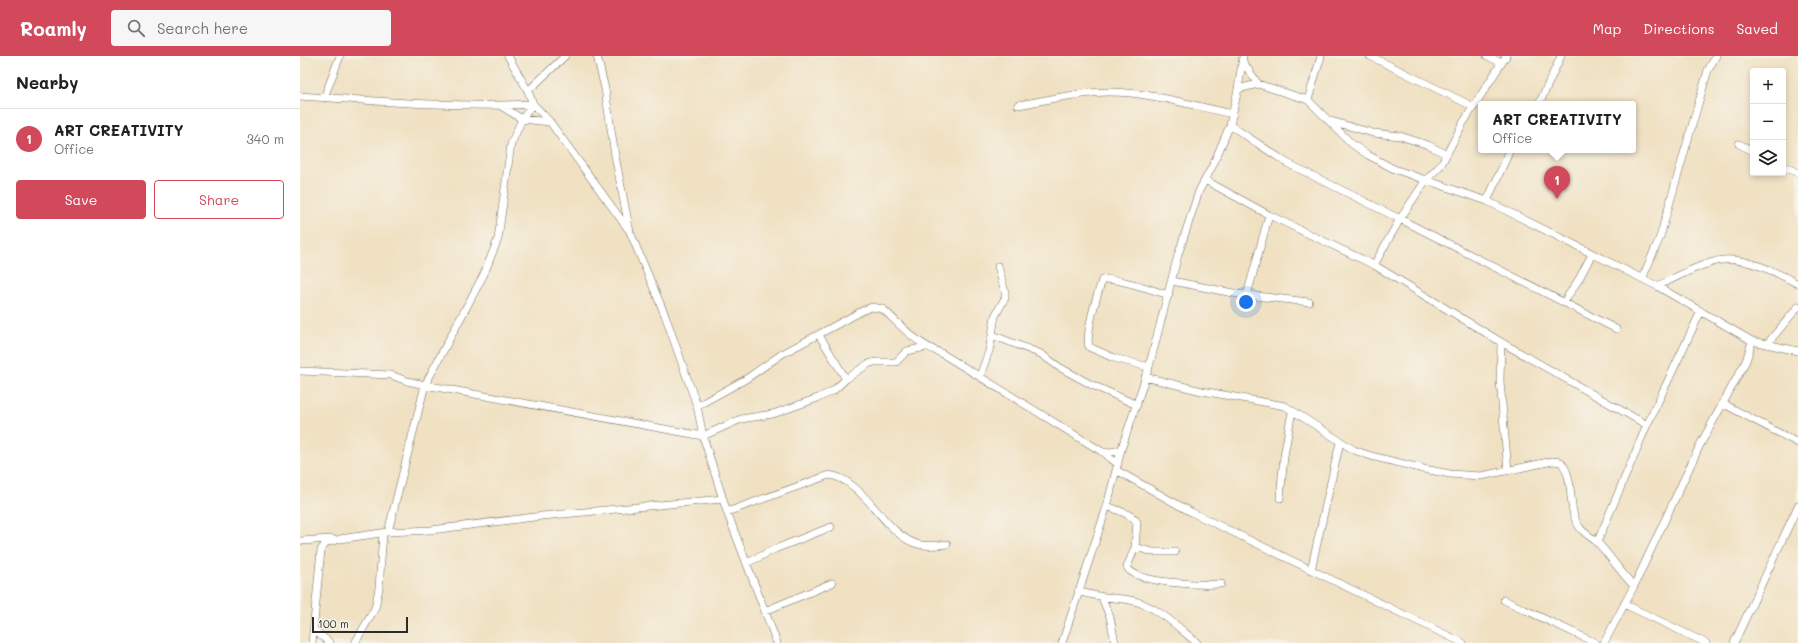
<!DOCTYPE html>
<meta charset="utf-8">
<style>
:root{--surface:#fff;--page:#f6f6f6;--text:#202124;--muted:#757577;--line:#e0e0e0;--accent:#d1495b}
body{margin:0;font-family:Mali,sans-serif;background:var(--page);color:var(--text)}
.controls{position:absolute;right:12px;top:12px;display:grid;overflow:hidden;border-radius:4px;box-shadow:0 2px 6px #0003}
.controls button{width:36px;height:36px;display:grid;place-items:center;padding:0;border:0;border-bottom:1px solid var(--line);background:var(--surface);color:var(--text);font:20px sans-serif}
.scale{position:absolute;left:12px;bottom:10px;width:96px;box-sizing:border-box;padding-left:4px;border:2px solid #2b2b2b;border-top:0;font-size:11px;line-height:14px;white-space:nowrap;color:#2b2b2b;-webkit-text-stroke:3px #f7f3e8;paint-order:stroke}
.you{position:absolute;left:946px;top:246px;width:14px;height:14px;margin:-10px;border:3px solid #fff;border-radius:50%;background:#1a73e8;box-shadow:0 0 0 6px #1a73e833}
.badge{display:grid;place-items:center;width:26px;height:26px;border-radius:50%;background:var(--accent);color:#fff;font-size:13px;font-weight:700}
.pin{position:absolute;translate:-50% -33px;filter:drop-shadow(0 1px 2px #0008)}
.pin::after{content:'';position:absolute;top:21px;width:14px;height:12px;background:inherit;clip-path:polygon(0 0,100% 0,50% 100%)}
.popup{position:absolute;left:1178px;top:45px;width:158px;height:52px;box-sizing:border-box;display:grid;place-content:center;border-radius:4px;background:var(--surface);filter:drop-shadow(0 1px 3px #0005);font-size:13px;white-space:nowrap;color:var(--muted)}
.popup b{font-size:15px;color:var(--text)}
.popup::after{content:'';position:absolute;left:50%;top:100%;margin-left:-8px;border:8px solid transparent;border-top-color:var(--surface)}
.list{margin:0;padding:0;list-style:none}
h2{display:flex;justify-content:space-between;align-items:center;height:52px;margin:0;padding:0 16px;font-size:17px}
h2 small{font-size:13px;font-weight:400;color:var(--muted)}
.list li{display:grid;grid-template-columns:26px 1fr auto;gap:12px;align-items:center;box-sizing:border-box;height:60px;padding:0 16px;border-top:1px solid var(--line)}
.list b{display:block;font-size:15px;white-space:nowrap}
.list p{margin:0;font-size:13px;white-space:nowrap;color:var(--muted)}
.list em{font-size:13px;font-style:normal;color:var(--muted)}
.actions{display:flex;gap:8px;padding:12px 16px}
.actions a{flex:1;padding:9px 0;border:1px solid var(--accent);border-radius:4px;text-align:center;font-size:14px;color:var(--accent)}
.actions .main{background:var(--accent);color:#fff}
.icon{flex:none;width:22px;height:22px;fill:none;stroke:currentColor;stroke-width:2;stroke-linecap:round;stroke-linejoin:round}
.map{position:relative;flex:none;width:1498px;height:587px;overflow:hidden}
header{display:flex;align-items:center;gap:24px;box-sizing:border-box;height:56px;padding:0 20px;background:var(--accent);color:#fff}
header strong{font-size:19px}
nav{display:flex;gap:22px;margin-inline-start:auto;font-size:14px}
.search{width:280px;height:36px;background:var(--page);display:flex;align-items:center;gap:10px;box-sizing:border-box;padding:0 14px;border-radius:4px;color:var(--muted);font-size:15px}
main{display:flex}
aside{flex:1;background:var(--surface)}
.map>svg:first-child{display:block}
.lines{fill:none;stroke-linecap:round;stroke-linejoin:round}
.minor-casing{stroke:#706b60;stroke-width:8}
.minor{stroke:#fff;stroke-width:7}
</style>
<header>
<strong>Roamly</strong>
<div class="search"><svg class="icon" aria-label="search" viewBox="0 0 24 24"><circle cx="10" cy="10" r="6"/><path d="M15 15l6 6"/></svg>Search here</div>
<nav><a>Map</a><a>Directions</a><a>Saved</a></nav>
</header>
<main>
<aside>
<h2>Nearby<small></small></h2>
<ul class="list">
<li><span class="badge">1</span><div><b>ART CREATIVITY</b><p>Office</p></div><em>340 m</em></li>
</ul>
<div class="actions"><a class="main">Save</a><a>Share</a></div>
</aside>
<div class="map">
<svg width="1498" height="587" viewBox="0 0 1498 587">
<rect width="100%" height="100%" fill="#f7f3e8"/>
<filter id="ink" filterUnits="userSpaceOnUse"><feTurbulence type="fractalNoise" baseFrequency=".025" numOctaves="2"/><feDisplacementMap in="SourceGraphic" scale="8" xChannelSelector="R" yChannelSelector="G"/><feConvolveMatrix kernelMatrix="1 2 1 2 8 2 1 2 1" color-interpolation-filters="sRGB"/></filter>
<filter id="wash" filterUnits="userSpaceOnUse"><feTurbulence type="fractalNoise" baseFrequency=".012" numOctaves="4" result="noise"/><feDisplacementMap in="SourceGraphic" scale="16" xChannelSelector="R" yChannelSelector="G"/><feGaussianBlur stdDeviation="0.9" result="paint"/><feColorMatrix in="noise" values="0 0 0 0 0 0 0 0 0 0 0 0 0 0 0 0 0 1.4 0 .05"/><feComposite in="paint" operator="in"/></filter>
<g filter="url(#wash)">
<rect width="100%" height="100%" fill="#f0e1c3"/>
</g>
<g filter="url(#ink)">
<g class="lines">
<defs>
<path id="minor" d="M208,0L228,35L233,48L250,66L328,173
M297,0L305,33L315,100L330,176L365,259L397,350L403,380L427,456L477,587
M1070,0L1174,51
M1187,0L1202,7
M943,6L958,28
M938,33L958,28L1008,44L1052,88L1068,99L1094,113L1187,145L1357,230L1452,285L1498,295
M228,35L265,0
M0,40C77,45 156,52 233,48
M24,42L40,0
M1008,44L1021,0
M1239,48L1261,0
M718,49C748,44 779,36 809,36C851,36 893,50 933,58
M201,50L222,63L250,66
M1031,65L1073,77L1100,80L1128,89L1146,98
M930,69L987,107L1100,163L1126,124L1141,109L1163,67L1206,0
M1439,88L1453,95
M1483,110L1498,117
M905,124L969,159L1074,209L1201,286L1347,369
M1187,145L1210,94
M1074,209L1100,163L1316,273
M1342,223L1360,181L1408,14L1416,0
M872,225L938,238L1009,246
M1357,230C1375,222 1404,206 1423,204C1445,201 1479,217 1498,228
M947,239L969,159
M1264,246L1279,223L1292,198
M519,279L546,323L568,308L575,306H596L607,295L626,291
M692,279L695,260L705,242V236L698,210
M1201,286L1200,325L1208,415
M1467,288L1498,251
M849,311L814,302L789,291C785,276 797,240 802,224C813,220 855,235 869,239
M0,315L91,319L107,325L125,329L403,380L441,363L473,358L518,342L533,335L546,323
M680,320L689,295L692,279L741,298L759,311L790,328L837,349
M845,321L902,335L985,350L1054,394L1071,400L1124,413L1150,418L1181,420L1253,405L1261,406C1273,421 1269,442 1274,460C1280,477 1287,477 1298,487C1311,501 1321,517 1334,530L1304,587
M1422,347L1498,387
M397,350L446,323L482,298L564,254L572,251L583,253C601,270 617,288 641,297L801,395L805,397L821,394
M805,397L810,402L818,408
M816,414L891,456L1163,587
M980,442L984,400L992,355
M807,450C816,454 831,457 837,466L835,491L827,511C835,528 904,529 921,528
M427,456L529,419C564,423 584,478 617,488C627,491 638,489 647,488
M88,476L125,329L184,218L198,183L211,88L222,63L233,48
M0,485L32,483
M1297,487L1347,369L1401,255
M835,491L853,496H875
M447,507L475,493L531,471
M1011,514L1040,386
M1334,530L1400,389L1446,305L1452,285
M778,535C798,542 810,541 830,544C856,549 878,571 897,587
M802,542L810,561L815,587
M1204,544L1296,587
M1324,548L1406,587
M465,555L532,527
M14,574L30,587
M12,587L21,494L26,487L40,483L88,476L131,474L242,460L423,443
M55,587L75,552L79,532L83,477
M762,587L807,450L821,394L849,311L878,199L899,135L913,109L930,69L938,33L943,0
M1434,587L1498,450"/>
</defs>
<use href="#minor" class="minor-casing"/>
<use href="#minor" class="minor"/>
</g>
</g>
</svg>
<div class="controls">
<button>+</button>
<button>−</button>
<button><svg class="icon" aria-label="layers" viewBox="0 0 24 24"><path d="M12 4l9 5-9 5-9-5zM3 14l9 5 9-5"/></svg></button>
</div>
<div class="scale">100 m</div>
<div class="you"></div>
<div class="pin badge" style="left:1257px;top:143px">1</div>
<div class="popup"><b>ART CREATIVITY</b>Office</div>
</div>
</main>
